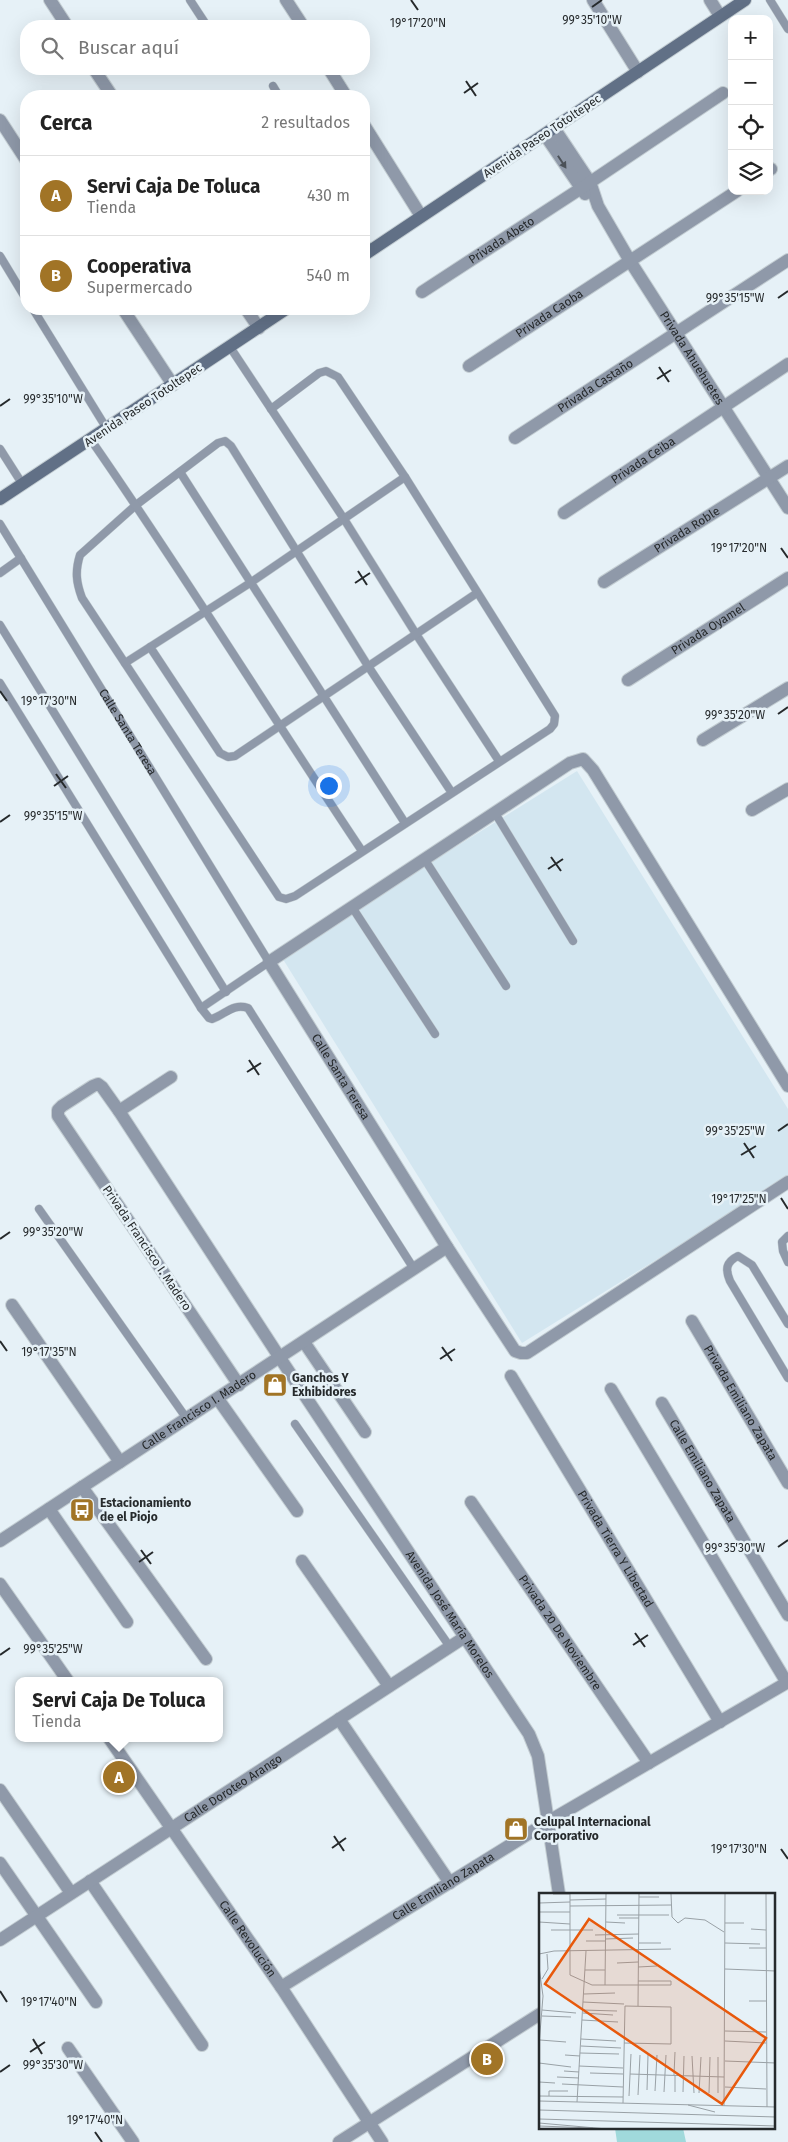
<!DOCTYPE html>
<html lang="es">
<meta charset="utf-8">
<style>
:root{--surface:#fff;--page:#f2f2f2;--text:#222;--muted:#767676;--line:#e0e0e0;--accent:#a17426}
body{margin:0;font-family:"Fira Sans",sans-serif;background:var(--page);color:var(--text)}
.controls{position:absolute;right:15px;top:15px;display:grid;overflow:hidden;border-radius:10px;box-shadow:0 5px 20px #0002}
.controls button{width:45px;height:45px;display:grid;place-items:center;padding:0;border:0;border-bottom:1px solid var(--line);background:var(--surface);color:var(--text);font:25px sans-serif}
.you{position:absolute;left:328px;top:785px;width:18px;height:18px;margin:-12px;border:4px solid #fff;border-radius:50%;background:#1a73e8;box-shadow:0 0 0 8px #1a73e833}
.badge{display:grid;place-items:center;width:32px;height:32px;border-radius:50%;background:var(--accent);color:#fff;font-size:16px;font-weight:700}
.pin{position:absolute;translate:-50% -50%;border:2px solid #fff;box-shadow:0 1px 5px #0006}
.popup{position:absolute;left:15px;top:1677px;width:208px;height:65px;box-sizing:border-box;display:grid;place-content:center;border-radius:10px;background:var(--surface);filter:drop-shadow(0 1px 4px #0005);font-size:16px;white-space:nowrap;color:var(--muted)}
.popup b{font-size:19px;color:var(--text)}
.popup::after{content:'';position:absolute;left:50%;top:100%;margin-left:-10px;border:10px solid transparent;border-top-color:var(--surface)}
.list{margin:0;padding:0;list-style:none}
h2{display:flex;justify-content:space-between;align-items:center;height:65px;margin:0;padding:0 20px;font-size:21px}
h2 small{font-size:16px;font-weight:400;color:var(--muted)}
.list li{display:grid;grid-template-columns:32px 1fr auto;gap:15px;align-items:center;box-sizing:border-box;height:80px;padding:0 20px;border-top:1px solid var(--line)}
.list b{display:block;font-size:19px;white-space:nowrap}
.list p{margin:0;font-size:16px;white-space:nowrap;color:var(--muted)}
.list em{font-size:16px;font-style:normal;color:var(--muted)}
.icon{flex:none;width:28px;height:28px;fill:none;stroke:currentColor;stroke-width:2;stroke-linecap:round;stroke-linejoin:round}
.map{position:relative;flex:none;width:788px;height:2142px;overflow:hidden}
.search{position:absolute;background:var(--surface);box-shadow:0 5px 20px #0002;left:20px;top:20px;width:350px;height:55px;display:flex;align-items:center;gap:12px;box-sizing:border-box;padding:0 18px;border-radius:20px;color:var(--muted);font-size:19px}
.panel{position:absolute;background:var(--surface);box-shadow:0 5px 20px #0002;left:20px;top:90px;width:350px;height:225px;border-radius:20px}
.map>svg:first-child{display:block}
.built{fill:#d3e6f0}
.building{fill:#a0d9db}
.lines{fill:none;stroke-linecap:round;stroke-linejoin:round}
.service-casing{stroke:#c3cdd2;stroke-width:9}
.minor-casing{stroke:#c3cdd2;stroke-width:14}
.secondary-casing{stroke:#c3cdd2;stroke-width:14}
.service{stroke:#8f99a9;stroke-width:8}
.minor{stroke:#8f99a9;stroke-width:12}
.secondary{stroke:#617086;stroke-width:12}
.oneway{fill:#4b5158}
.ticks{fill:none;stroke:#262a2c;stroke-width:2}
.labels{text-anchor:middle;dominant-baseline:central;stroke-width:5;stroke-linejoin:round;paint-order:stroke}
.street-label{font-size:12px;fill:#262a2c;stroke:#e6f1f7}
.poi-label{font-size:12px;font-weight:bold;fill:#262a2c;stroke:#e6f1f7;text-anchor:start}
.inset-road{fill:none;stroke:#99a1a6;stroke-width:1}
.view{fill:#e8590c;fill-opacity:0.15;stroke:#e8590c;stroke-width:2.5}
.inset-edge{fill:none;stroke:#262a2c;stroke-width:2.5}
.ticks-label{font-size:12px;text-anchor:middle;fill:#262a2c;stroke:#e6f1f7;stroke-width:5;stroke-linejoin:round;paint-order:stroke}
</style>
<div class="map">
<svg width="788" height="2142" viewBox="0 0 788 2142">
<rect width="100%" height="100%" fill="#e6f1f7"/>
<path class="built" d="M577,771L788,1109V1178L522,1343L281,956Z"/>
<path class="building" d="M615,2128H683L686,2142H617Z"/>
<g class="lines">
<defs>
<g id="service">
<path d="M190,0L207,26"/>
<path d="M770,0L788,29"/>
<path d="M273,86L279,96"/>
<path d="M364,240L370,251"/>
<path d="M0,256L26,299"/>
<path d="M33,309L107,429"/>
<path d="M230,347L344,519L416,634L499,761"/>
<path d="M271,409L319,373L326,371L338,377L405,477L555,716L554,724L550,729L295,896L286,899L279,897L82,598C76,582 75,571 80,555L136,505L218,443L225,441L231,446L368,666L452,793"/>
<path d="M91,440C185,575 271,715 362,851"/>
<path d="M0,449L23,485"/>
<path d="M180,472L405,823"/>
<path d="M405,477L250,583L150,647L220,753L228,757L235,756L477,593"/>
<path id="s1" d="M0,524L269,962L201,1008L0,683"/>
<path d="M0,573L21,558"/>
<path d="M0,625L226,992"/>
<path d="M125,663L150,647"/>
<path d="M495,813L573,941"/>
<path d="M425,860L506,986"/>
<path d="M352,907L435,1034"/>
<path d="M201,1008L209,1018L212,1019C226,1014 233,1003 248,1008L414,1269"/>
<path d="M39,1209L187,1419"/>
<path d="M788,1236L782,1242L783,1251L788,1262"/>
<path d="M788,1324L752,1265L738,1256C726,1262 725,1269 730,1281L788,1378"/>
<path d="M295,1424L450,1647"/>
</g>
<g id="minor">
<path d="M50,0L67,26"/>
<path d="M286,0L303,26"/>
<path d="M593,0L638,72"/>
<path d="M710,0L720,16"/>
<path d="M94,69L112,96"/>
<path d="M329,69L346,96"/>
<path d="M0,120L26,160"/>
<path d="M364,125L421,216"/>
<path id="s2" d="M554,128L590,182L598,206L630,261L788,508"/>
<path d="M545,135L585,194"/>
<path d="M769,170L771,169"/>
<path id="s3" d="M422,292L580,189L723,93"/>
<path d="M123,309L173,385"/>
<path d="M246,309L259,328"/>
<path id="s4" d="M469,366L737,191"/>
<path id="s5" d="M515,438L788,260"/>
<path id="s6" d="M564,513L788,364"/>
<path id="s7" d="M604,582L788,466"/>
<path id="s8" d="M628,680L788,578"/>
<path d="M703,740L788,688"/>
<path d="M752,810L788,789"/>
<path id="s9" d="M788,1086L593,770L583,759L570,763L269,962L447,1247L515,1351L521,1353H527L788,1182"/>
<path d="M119,1111L171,1077"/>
<path d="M12,1305L120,1462"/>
<path id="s10" d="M692,1321L788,1483"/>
<path d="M304,1342L365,1432"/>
<path id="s11" d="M511,1376L720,1722"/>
<path id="s12" d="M239,1385L58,1116V1110L62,1106L93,1086L98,1084L102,1087L119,1111L280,1358L529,1734L538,1756L559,1894"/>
<path d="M611,1389L787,1683"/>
<path d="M218,1399L297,1511"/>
<path id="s13" d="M662,1403L788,1615"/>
<path d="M82,1487L206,1659"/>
<path id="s14" d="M471,1502L649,1763"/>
<path d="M49,1509L127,1622"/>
<path id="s15" d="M0,1541L447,1247"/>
<path d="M302,1561L389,1686"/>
<path d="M0,1584L68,1681"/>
<path d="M339,1719L450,1883"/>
<path id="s16" d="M109,1738L281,1987L382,2142"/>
<path d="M0,1790L71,1893"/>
<path d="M0,1863L96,2002"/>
<path d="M90,1881L202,2045"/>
<path id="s17" d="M0,1940L465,1637"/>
<path id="s18" d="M281,1987L549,1821L788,1682"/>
<path d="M68,2048L133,2142"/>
<path d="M339,2142L540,2014"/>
</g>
<path id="secondary" d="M364,255L745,0
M0,499L286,309"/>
</defs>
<use href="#service" class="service-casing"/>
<use href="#minor" class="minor-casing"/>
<use href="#secondary" class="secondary-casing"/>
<use href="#service" class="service"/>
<use href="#minor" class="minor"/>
<use href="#secondary" class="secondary"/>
</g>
<defs><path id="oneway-solid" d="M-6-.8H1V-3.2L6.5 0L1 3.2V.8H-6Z" transform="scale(1.25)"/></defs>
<use class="oneway" href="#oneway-solid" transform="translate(562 162) rotate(57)"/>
<path class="ticks" d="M411,0L418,10M592,7L602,0M466,81L476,96M464,93L478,83M778,298L788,291M659,367L669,382M657,379L671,370M0,406L10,399M781,548L788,558M358,571L367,585M355,583L370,573M0,691L7,701M778,714L788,707M56,774L66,788M54,786L68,776M0,822L10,815M551,857L561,871M548,869L563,859M249,1060L259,1075M247,1072L261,1063M778,1131L788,1124M744,1143L754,1158M741,1155L756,1146M781,1198L788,1209M0,1239L10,1232M0,1341L7,1351M442,1347L452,1361M440,1359L455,1349M778,1547L788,1540M141,1550L151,1564M139,1562L153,1552M635,1633L645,1647M633,1645L648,1635M0,1655L10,1648M334,1836L344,1851M332,1848L346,1838M781,1849L788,1859M0,1991L7,2002M33,2039L42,2054M30,2052L45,2042M0,2072L10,2065M95,2132L102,2142"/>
<defs>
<symbol id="shop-square" viewBox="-11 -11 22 22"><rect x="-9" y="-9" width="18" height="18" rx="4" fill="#a17426" stroke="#e6f1f7"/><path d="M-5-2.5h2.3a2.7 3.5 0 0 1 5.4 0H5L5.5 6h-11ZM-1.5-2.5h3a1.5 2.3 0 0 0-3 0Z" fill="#fff"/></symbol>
<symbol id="bus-square" viewBox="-11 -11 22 22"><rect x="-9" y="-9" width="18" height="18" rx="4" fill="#a17426" stroke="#e6f1f7"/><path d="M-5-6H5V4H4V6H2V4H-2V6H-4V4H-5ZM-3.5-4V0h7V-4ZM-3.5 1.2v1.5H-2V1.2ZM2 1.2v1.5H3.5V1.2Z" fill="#fff"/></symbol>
</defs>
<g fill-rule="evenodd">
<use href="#shop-square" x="261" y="1371" width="28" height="28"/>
<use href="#bus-square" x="68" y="1496" width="28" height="28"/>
<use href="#shop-square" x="502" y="1815" width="28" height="28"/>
</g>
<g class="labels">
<g class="street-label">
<text transform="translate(542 136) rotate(-34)">Avenida Paseo Totoltepec</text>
<text stroke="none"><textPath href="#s3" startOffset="95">Privada Abeto</textPath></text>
<text stroke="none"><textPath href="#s4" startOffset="96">Privada Caoba</textPath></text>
<text stroke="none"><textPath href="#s2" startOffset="269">Privada Ahuehuetes</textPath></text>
<text stroke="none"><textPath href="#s5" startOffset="96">Privada Castaño</textPath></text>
<text transform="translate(143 405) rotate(-34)">Avenida Paseo Totoltepec</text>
<text stroke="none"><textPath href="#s6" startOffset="95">Privada Ceiba</textPath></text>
<text stroke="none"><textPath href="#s7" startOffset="98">Privada Roble</textPath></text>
<text stroke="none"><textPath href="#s8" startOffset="95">Privada Oyamel</textPath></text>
<text stroke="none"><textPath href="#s1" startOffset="244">Calle Santa Teresa</textPath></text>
<text stroke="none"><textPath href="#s9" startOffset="896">Calle Santa Teresa</textPath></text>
<text transform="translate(147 1248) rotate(56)">Privada Francisco I. Madero</text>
<text stroke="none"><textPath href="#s10" startOffset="95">Privada Emiliano Zapata</textPath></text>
<text stroke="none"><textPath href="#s15" startOffset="238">Calle Francisco I. Madero</textPath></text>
<text stroke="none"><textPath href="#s13" startOffset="79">Calle Emiliano Zapata</textPath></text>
<text stroke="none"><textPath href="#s11" startOffset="202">Privada Tierra Y Libertad</textPath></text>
<text stroke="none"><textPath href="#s12" startOffset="1015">Avenida José María Morelos</textPath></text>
<text stroke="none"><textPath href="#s14" startOffset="158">Privada 20 De Noviembre</textPath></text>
<text stroke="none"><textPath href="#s17" startOffset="278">Calle Doroteo Arango</textPath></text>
<text stroke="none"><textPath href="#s18" startOffset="191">Calle Emiliano Zapata</textPath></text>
<text stroke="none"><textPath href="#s16" startOffset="244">Calle Revolución</textPath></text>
</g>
<g class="poi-label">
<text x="292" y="1378">Ganchos Y<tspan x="292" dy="14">Exhibidores</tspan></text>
<text x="100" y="1503">Estacionamiento<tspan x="100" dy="14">de el Piojo</tspan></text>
<text x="534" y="1822">Celupal Internacional<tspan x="534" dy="14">Corporativo</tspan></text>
</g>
</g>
<g transform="translate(539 1893)">
<rect width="236" height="236" fill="#e6f1f7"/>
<path class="inset-road" d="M14,1H31M31,1V82L53,92H132V88H99M132,1L133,24L139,30L146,25L166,27L185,39M227,1L228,214M100,4H120M31,7L67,6M0,10L31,9M31,13L132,12M0,19H31M78,22H130M80,25H100M0,29L31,31M67,29L86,30M186,30H205M212,36L227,37M12,37H54M56,42L100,41M66,46L94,45M47,48H66M100,50H122M186,50L221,51M210,55H227M0,61L15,58L132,56M78,70L99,69M0,74L4,103L0,152M99,74L118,73M186,76L237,78M46,77H66M3,86L9,76L8,61M66,92L67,1M45,101L76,100M210,108H227M44,109L85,111M99,113L100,1M3,117L37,120M44,117L78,118M44,120L74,122M3,123L32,124M43,127L79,129M186,138L227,139M42,146L77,148M1,147L27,149M186,148L227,150M42,153L82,155M41,160L80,161M26,162L41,163M153,163L155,200M186,168L237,170M0,170L32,174M40,173L84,175M25,178L40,179M51,180L84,181M91,181L185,184M135,182L136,159M18,184L40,185M0,189L16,190M23,191L84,194M186,194L227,196M108,197L109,162M116,198L118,162M125,199L127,162M136,199V182M144,199L145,163M160,200L162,164M170,200L171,164M179,200V164M99,202L101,162M0,203L84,204M10,203V198H29M90,203L92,161M0,208L237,214M38,209L47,58M84,210L86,113L132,114V151L85,150M149,212L176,219M185,213L186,1M0,217L237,224M0,226L237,233M0,230L68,236M0,233L54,235"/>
<path class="view" d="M50,26L227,145L183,211L6,91Z"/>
<rect width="236" height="236" class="inset-edge"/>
</g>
<g class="ticks-label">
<text x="592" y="24">99°35'10"W</text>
<text x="418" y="27">19°17'20"N</text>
<text x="735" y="302">99°35'15"W</text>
<text x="53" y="403">99°35'10"W</text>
<text x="739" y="552">19°17'20"N</text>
<text x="49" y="705">19°17'30"N</text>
<text x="735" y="719">99°35'20"W</text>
<text x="53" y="820">99°35'15"W</text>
<text x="735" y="1135">99°35'25"W</text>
<text x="739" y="1203">19°17'25"N</text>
<text x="53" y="1236">99°35'20"W</text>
<text x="49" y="1356">19°17'35"N</text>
<text x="735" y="1552">99°35'30"W</text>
<text x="53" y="1653">99°35'25"W</text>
<text x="739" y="1853">19°17'30"N</text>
<text x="49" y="2006">19°17'40"N</text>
<text x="53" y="2069">99°35'30"W</text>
<text x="95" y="2124">19°17'40"N</text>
</g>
</svg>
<div class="controls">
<button>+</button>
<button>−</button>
<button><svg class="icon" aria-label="locate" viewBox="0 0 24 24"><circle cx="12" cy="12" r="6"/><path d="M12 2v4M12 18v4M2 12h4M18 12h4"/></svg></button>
<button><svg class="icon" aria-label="layers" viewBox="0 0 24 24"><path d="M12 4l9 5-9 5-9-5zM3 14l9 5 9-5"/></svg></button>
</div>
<div class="you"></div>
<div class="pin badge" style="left:119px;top:1777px">A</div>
<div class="popup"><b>Servi Caja De Toluca</b>Tienda</div>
<div class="pin badge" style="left:487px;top:2059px">B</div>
<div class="search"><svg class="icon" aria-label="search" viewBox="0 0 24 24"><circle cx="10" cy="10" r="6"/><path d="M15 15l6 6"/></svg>Buscar aquí</div>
<section class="panel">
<h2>Cerca<small>2 resultados</small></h2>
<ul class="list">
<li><span class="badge">A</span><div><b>Servi Caja De Toluca</b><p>Tienda</p></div><em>430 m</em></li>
<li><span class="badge">B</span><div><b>Cooperativa</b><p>Supermercado</p></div><em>540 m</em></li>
</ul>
</section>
</div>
